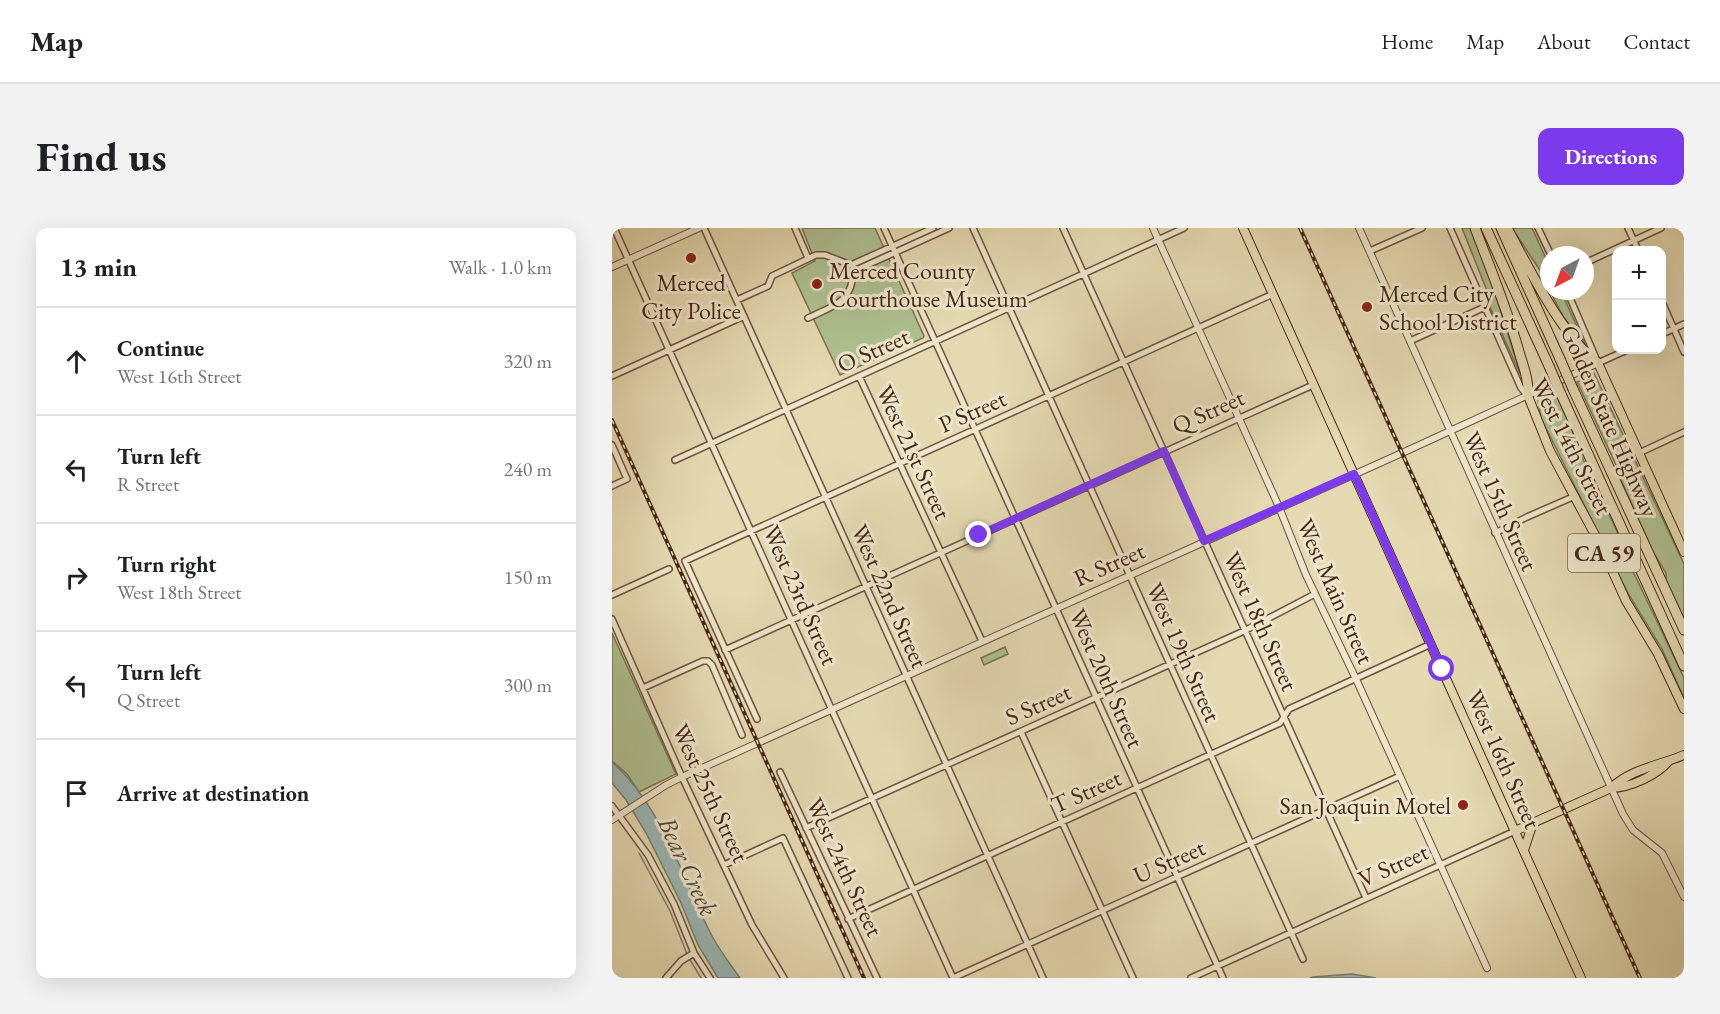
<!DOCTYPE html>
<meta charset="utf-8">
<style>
:root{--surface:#fff;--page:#f2f2f2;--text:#202124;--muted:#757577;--line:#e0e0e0;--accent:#7c3aed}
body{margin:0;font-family:"EB Garamond",serif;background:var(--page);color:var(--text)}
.controls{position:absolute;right:18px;top:18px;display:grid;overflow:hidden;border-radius:12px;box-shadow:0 6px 24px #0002}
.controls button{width:54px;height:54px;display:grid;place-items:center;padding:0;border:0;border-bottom:2px solid var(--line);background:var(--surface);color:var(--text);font:30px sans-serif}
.compass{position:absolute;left:928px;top:18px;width:54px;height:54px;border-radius:50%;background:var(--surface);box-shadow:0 6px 24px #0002;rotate:221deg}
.stop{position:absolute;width:18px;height:18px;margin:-14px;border:4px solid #7c3aed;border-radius:50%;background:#fff}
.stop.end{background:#7c3aed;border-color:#fff;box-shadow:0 2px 6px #0008}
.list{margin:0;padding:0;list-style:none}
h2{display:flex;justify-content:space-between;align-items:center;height:78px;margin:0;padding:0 24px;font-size:26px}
h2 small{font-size:20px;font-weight:400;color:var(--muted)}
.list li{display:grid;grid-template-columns:39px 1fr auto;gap:18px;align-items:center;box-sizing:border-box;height:108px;padding:0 24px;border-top:2px solid var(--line)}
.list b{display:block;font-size:22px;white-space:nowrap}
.list p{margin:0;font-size:20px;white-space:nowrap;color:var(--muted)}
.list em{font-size:20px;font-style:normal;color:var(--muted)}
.icon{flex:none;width:33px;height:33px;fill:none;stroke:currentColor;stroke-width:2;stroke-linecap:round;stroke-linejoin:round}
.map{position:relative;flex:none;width:1072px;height:750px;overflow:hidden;border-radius:12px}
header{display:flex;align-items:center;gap:36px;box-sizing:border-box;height:84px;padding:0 30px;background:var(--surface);border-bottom:2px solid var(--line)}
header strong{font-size:28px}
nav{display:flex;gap:33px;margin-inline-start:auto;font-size:21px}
.intro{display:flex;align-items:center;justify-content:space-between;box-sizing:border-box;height:144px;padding:0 36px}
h1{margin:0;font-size:42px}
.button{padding:15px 27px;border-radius:12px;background:var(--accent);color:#fff;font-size:21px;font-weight:700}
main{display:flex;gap:36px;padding:0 36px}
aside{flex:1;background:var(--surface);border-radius:12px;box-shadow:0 6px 24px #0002}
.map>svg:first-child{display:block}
.green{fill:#aec091;stroke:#7b7452;stroke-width:1.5}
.water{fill:#9ab8b6;stroke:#797e75;stroke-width:1.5}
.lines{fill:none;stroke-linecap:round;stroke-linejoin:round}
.stream{stroke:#797e75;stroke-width:1.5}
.minor-casing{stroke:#6f543b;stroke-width:8}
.tertiary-casing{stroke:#6f543b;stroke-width:8}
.primary-casing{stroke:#482714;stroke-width:10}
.motorway-casing{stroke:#482714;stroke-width:11}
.minor{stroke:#ede6cc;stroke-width:5}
.tertiary{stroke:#ede6cc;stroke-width:6}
.primary{stroke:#e4d9b1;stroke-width:8}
.motorway{stroke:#e4d9b1;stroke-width:9}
.rail-casing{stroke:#482714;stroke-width:4}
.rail{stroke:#ede6cc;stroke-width:1.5;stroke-dasharray:4.5;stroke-linecap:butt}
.motorway-bridge-casing{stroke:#482714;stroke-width:11;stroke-linecap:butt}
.motorway-bridge{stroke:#e4d9b1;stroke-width:9}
.route{stroke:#7c3aed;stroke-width:8}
.poi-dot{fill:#8f2418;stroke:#ede6cc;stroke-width:2}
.labels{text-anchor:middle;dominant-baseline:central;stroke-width:6;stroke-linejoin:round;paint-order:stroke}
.shield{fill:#ede6cc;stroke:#7a604b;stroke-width:1.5}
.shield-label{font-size:22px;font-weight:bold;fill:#482714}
.poi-label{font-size:24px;fill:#482714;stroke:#ede6cc;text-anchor:start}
.street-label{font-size:24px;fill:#482714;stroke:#ede6cc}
.water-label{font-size:26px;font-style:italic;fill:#5c4b3c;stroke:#ede6cc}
</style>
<header>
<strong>Map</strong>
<nav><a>Home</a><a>Map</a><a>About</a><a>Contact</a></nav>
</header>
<div class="intro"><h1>Find us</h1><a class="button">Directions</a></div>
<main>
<aside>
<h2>13 min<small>Walk · 1.0 km</small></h2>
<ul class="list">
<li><svg class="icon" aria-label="ahead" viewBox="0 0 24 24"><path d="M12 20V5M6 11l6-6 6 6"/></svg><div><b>Continue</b><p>West 16th Street</p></div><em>320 m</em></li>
<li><svg class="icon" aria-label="left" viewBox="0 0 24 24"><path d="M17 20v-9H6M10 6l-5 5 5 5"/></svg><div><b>Turn left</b><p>R Street</p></div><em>240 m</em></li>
<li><svg class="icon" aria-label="right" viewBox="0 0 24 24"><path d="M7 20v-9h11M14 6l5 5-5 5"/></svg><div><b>Turn right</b><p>West 18th Street</p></div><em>150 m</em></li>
<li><svg class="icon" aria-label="left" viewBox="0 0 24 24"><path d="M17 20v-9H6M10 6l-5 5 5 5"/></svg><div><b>Turn left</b><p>Q Street</p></div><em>300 m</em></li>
<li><svg class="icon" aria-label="arrive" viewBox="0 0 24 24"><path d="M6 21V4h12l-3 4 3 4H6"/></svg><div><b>Arrive at destination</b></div></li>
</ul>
</aside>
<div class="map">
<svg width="1072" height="750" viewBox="0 0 1072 750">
<rect width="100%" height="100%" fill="#e4d9b1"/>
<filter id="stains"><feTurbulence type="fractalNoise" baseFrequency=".00333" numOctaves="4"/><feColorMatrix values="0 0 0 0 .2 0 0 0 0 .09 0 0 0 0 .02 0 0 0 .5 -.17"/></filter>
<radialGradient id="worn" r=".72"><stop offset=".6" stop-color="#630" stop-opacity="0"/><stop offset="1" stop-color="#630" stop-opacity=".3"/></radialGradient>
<path class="green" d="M190,0H263L312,108L311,110L228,147L180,45L203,33Z
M850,0H860L878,49L909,148L874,70L877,68Z
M900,0H920L937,37V56Z
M938,63H949L975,121L951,88Z
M982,145L1072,336V393L1054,352V345L1041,324L1005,243V239L965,154Z
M943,165L961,203V210L1019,333V339L1072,450V470L1050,421L1017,367L929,190L926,173Z
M0,405L64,546L27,564L15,546L0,533Z
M393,419L396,426L372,437L369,430Z"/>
<path class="water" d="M0,534C51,579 70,650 100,708C108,723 118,736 128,750H106L86,717L69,675L34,605L14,572L0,555Z
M740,746L764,750H698L701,749Z"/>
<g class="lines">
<path class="stream" d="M27,625L58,683L75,726
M77,730L89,750"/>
<defs>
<path id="minor" d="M2,0L341,750
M92,0L431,750
M183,0L196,30
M272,0L611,750
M361,0L691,731
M451,0L754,670
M838,0L909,160L915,167
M926,0L939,27
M1016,0L1026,22
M758,23L810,0
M973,35L1049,0
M239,37L321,0
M242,43L337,0
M955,63L986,135L1015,122
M125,72L156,58L160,48L204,27H213L239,37
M1050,74L1072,124
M196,90C221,78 242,74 241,41
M1050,106L1072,96
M798,113L873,79
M0,148L132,88
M247,148L370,413
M0,217L15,251L0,258
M1027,225L1072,204
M63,232L572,0
M883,305L915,289L963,268
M0,367L57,341
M0,391L70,549L140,697L172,750
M113,422L701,157
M31,460L91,433H96L100,437L130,507
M145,491L73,333L661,66
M409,504L521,750
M168,544L265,750
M0,578L36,627L62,676L82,725L98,750
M194,600L632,403L703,366
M112,637L171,610L236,750
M236,691L668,495L677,481L819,416
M54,750L69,733L82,725
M341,750L788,548
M579,750L903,603"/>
<path id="tertiary" d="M541,0L667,279L694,347L744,451L875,740
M747,0L1011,586L1021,602L1050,625L1072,669
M0,39L87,0
M0,592L54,557L70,549L790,225L986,135"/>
<path id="primary" d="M631,0L969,750
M986,135L1072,324
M916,168L938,223L990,320L1014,373L1046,426L1072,481
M999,560C1018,560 1045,547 1057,533
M903,603L999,560C1019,541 1048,537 1072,527
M912,622L921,595"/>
<path id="motorway" d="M863,0C879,42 896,83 908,127C912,140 917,153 916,168
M874,0L937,138
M889,0L948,131
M895,0C917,40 950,109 986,135
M961,161L1072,402
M949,166L1072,438"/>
</defs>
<use href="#minor" class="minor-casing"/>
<use href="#tertiary" class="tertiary-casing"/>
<use href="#primary" class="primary-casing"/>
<use href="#motorway" class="motorway-casing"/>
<use href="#minor" class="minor"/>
<use href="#tertiary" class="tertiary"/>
<use href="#primary" class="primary"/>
<use href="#motorway" class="motorway"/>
<defs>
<path id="rail" d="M688,0L1028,750
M0,192L252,750"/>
</defs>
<use href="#rail" class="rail-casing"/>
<use href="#rail" class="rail"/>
<defs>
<path id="motorway-bridge" d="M948,131L961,161
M937,138L949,166"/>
</defs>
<use href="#motorway-bridge" class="motorway-bridge-casing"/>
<use href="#motorway-bridge" class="motorway-bridge"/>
</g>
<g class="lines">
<path class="route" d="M367,307L552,223L592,313L742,246L830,441"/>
</g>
<g class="poi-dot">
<circle cx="79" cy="30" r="6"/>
<circle cx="205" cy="56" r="6"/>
<circle cx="755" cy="79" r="6"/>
<circle cx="851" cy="577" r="6"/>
</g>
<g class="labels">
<rect class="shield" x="956" y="306" width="72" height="38" rx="4.5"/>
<g class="shield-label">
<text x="992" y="325">CA 59</text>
</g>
<g class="poi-label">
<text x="217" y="42">Merced County<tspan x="217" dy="28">Courthouse Museum</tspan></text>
<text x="79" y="54" text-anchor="middle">Merced<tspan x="79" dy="28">City Police</tspan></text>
<text x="767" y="65">Merced City<tspan x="767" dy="28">School District</tspan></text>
<text x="839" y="577" text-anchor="end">San Joaquin Motel</text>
</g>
<g class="street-label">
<text transform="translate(261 122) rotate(-24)">O Street</text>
<text transform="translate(360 183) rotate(-24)">P Street</text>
<text transform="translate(596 183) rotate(-24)">Q Street</text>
<text transform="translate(998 193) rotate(66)">Golden State Highway</text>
<text transform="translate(960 218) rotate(63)">West 14th Street</text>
<text transform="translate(302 224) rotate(65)">West 21st Street</text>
<text transform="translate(889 273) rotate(66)">West 15th Street</text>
<text transform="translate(497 336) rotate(-24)">R Street</text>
<text transform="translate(724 363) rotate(66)">West Main Street</text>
<text transform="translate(189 367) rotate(66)">West 23rd Street</text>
<text transform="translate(278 368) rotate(66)">West 22nd Street</text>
<text transform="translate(649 393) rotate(66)">West 18th Street</text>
<text transform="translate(572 424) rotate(66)">West 19th Street</text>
<text transform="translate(495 450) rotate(66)">West 20th Street</text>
<text transform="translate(426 476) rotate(-24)">S Street</text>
<text transform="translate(892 531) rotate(66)">West 16th Street</text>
<text transform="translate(474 563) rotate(-24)">T Street</text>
<text transform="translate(99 565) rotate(65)">West 25th Street</text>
<text transform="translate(557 633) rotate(-24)">U Street</text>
<text transform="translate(781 637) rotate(-24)">V Street</text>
<text transform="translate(233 639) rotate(65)">West 24th Street</text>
</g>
<g class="water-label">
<text transform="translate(76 638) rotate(65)">Bear Creek</text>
</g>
</g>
<rect width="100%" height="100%" filter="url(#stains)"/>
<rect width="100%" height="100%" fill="url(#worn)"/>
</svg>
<div class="controls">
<button>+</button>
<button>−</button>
</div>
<svg class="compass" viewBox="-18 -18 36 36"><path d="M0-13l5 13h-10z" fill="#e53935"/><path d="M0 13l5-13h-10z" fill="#757577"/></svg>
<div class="stop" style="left:830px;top:441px"></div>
<div class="stop end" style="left:367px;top:307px"></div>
</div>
</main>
